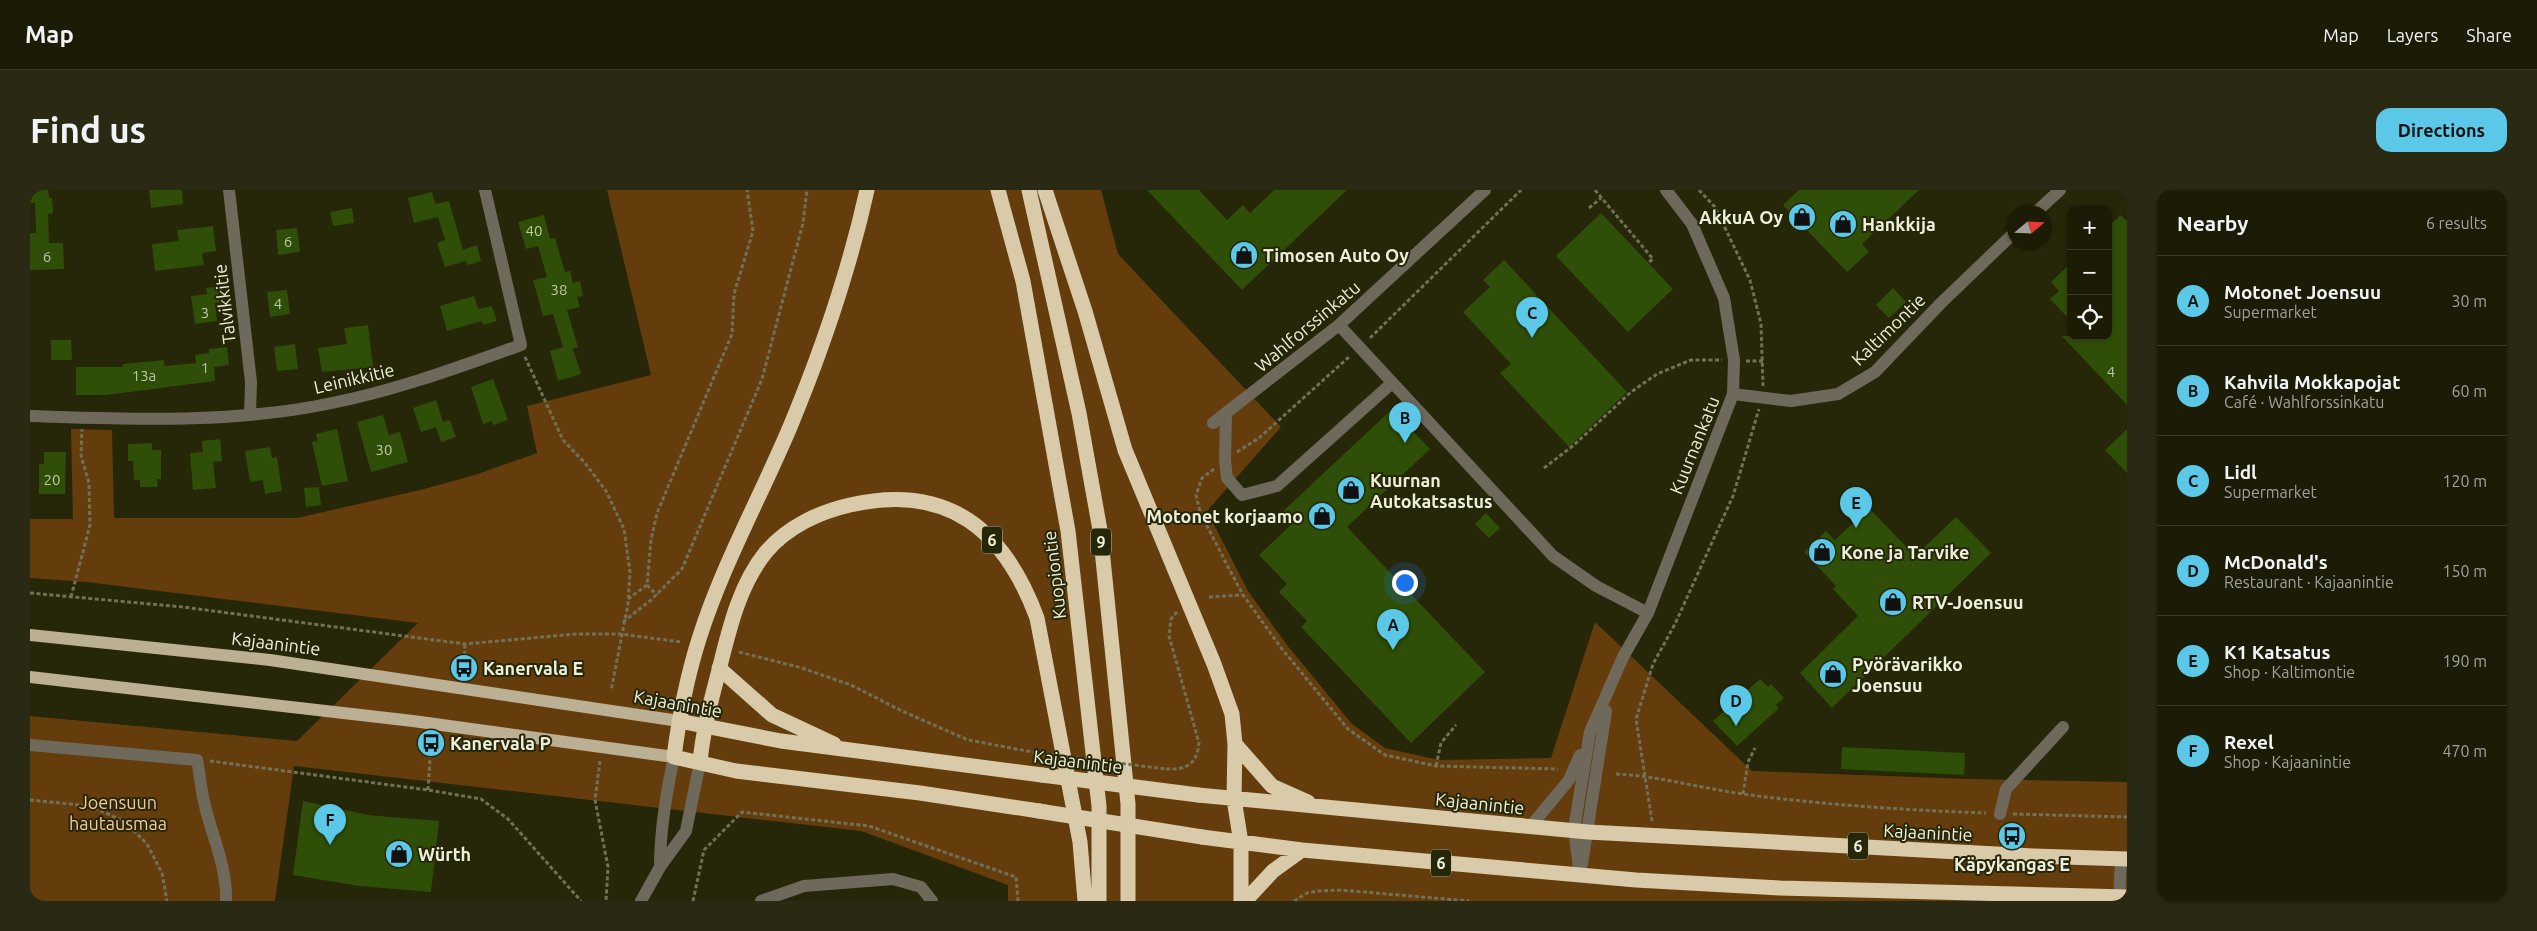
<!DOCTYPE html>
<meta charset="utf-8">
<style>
:root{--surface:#1c1c06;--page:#292914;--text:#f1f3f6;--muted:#a0a19b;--line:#3a3a28;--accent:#5bc8e7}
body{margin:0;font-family:Ubuntu,sans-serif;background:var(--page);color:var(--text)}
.controls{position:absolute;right:15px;top:15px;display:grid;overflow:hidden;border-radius:10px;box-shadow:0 1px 4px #0004}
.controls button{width:45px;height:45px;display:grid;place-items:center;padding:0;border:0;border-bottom:1px solid var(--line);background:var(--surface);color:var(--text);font:25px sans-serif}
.compass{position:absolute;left:1977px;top:15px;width:45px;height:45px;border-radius:50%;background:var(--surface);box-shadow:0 1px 4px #0004;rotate:71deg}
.you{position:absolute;left:1374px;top:392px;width:18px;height:18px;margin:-12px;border:4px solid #fff;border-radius:50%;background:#1a73e8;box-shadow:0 0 0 8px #1a73e833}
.badge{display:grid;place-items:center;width:32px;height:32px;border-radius:50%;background:var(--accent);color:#111;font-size:16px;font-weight:700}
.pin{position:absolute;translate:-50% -41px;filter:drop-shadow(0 1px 2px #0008)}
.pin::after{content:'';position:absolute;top:26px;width:18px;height:15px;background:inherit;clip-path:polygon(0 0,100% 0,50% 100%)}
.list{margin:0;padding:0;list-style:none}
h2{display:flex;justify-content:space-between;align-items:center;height:65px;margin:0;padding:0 20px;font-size:21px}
h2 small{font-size:16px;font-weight:400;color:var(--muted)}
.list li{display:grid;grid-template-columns:32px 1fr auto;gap:15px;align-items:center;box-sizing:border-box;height:90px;padding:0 20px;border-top:1px solid var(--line)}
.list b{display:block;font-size:19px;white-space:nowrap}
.list p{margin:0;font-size:16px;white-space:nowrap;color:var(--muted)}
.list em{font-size:16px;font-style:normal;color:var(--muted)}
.icon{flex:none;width:28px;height:28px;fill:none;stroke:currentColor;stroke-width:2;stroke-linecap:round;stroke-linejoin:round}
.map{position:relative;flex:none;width:2097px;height:711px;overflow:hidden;border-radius:15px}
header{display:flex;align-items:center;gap:30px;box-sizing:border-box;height:70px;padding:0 25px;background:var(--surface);border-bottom:1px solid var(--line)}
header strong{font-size:24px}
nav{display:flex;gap:28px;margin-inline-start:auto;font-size:18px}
.intro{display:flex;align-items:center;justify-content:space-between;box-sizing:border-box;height:120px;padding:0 30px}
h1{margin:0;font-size:35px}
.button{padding:12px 22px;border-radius:15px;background:var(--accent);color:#111;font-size:18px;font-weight:700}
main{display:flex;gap:30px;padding:0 30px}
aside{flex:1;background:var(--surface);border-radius:15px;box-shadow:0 1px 4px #0004}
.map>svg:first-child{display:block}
.green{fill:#653d0c}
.building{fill:#2f4e08}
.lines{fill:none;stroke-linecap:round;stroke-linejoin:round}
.path{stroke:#717158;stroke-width:3;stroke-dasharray:4 2.5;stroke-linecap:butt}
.minor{stroke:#6f695c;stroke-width:12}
.major{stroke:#bbaf94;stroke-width:12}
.highway{stroke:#d9cbaa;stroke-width:15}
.path-bridge{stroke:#717158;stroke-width:3;stroke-dasharray:4 2.5;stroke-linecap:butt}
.highway-bridge{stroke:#d9cbaa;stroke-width:15}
.labels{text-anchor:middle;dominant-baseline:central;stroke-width:4;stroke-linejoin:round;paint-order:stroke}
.number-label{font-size:15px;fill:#bec7a8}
.shield{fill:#262608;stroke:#b1b39d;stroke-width:1}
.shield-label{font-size:16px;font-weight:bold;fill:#edefdd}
.poi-label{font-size:18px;font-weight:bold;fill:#edefdd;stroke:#262608;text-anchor:start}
.street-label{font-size:18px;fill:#edefdd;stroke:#262608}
.park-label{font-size:18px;fill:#f6c89b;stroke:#262608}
</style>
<header>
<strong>Map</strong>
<nav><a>Map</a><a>Layers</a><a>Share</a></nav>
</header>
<div class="intro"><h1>Find us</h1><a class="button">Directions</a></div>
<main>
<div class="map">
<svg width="2097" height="711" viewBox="0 0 2097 711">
<rect width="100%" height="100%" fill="#262608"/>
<path class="green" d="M577,0H1071L1088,64L1251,237L1177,321L1218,401L1257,455L1322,534L1355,558L1409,570L1521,568L1565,432L1722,581L1940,589L2097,592V711H978V695L831,641L264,576L245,711H0V526L267,551L388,433L57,392L0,388V329H43L41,239L82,240L84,328H267L390,300L445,285L507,263L497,216L621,185Z"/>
<path class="building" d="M0,0H18L19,8H22L23,23L18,24L19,53H33L34,79L0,80V43H6L5,13H0Z
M119,0H152L153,14L121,18Z
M1117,0H1169L1197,30L1213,15L1220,23L1244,0H1317L1212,100Z
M1769,0H1889L1832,54L1839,62L1817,82L1753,15Z
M402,2L405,14L419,11L433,60L447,55L451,71L438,75L436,71L415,77L407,53L415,50L408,27L384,33L378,8Z
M322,18L324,33L303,36L300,22Z
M1571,23L1643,99L1598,142L1526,66Z
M514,25L520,49L525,48L535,82L540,81L543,93L550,91L553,106L547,107L550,117L537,120L548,157L543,159L551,184L528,191L520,161L533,157L523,124L513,126L503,90L517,87L508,56L496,59L488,32Z
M2091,25L2097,31V215L2032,146H2078V37Z
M183,36L186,61L172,63L174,75L125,81L122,54L149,51L147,40Z
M267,38L270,62L248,65L246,40Z
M1474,70L1597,202L1539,257L1470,183L1481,174L1433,122L1460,97L1453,90Z
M2041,73V131L2020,109L2029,101L2021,92Z
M190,96L192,112L185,113L187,131L165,134L161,106L177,104L176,98Z
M1863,98L1876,112L1859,128L1846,115Z
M257,100L260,124L240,127L237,102Z
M444,106L450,124L448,119L462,116L467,131L453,135L452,131L417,141L410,116Z
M338,135L343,177L292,182L288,158L317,154L314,138Z
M21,150H41L42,170H21Z
M265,154L268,179L247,181L244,157Z
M197,157L199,175L184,177L185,191L76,205H46V177H93V174L134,170V176L166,173L165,165L179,163V159Z
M463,189L478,230L463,235L462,231L453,234L441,197Z
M406,210L413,232L420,230L426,247L411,252L406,237L391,242L383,218Z
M1362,219L1400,259L1317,337L1455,482L1381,553L1271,437L1277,431L1249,402L1257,394L1229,365L1260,336L1249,325Z
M353,225L359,245L370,242L378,272L341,282L327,232Z
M307,239L318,291L292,296L282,252L288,251L286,244Z
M2097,239V283L2075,260Z
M190,249L192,271L183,272L186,298L163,300L160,263L173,262L172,251Z
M122,253V260H131V289H127L128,297H110V290H104L103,271H98V254Z
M240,257L242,268L247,267L252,301L235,304L233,290L220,292L215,261Z
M14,262H36L35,304H9V274H14Z
M289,297L291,315L276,317L274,298Z
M1839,318L1885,366L1926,327L1961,363L1802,518L1770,483L1828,426L1803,399L1806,396L1774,362L1796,341L1805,350Z
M1456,323L1470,338L1459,348L1445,334Z
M1730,489L1738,497L1741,494L1754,508L1746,515L1749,518L1707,556L1683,531Z
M1812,557L1935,563L1934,585L1811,579Z
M273,611L338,625L409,631L401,702L329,696L263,685Z"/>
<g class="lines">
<path class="path" d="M1565,0L1623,69L1618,73
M1669,0L1685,17L1720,90L1731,134L1733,196
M1559,18L1571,8
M1340,148L1491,0
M495,167L533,250L555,273L576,301L594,339L600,382L598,414L581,501
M1716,171H1733
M1207,262L1229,248L1320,166
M1514,278L1544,255L1601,202L1627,184L1661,170H1692
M1184,279L1172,288L1166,305L1170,322L1196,373L1213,405L1252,459L1318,539L1355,565L1406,576L1528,579
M617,395L627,405
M0,403L153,417L435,454L546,444H590L652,452
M41,407L60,335L59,293L51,266L52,239
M1179,407L1213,405
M598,409L617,395L621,350L627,323L702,144L704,104L723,41L717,0
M593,432L621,410L652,379L732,189L773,33L777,0
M709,462L772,478L821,495L872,521L938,550L1008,563
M434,478L435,454
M180,571L398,600L451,609L478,629L551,711
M570,571L565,610L578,677L576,711
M1406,576L1411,553L1426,535
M1136,579C1157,580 1167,574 1169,553L1139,446L1141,429L1147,422
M1586,584C1629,586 1670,598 1713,604C1794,615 1875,620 1956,623
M398,600L401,553
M1713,604L1718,572L1725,558
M0,610L60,616L94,631L117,654L132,683L137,711
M1983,624L2097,627
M1622,631L1606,529L1623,474L1645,434L1703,306L1729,219
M1976,635L1982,646
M663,711L674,660L712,622L839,636L986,687L988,711
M1264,711L1277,703L1288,701L1310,700L1439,711"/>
<path class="minor" d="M199,0L221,192L220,225
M2006,22L2030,0
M1309,135L1523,366L1566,396L1618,423
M1703,204L1761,211L1808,204L1845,182L1911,113L1984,43
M1196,224L1195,270L1197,288L1212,305L1247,296L1362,193
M0,226C101,229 203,234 302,213C367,200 429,177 491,155L455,0
M1183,233L1309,135L1455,0
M0,555L167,570C170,585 171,601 175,616C183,649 197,677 196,711
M1970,624L1976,599L2033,537
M1500,637L1539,590L1550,565
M1552,674L1576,521
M630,677C630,639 636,604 644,567
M1550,686L1544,639L1560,542L1593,467L1618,423L1703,204L1704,170L1694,108L1662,34L1636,0
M611,711L630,677L656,641L670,572
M731,711L774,696L863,689L891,697L902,711
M2089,711L2091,669"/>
<path class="major" d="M0,445L240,470L649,531
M0,487L383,531L644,567"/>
<path class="highway" d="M837,0C819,81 792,160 760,237C730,308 692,376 669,449C657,487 649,528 644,567L706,581L890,603L1009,621
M968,0L993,91L1038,341L1069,616V711
M999,0L1049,223L1070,340L1098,614V711
M1015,0L1055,121L1095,260L1184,474L1202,524L1205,554L1204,609L1211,653V711
M689,478L742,525L804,554
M649,531L751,551L1012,585
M1205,554L1242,596L1278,612
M670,572C673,540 681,511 689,480C699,440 709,395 736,362C757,337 789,322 820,315C918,293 974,339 1007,428L1050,652L1055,711
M1168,605L1558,642L2003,666L2097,669
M1172,647L1272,660L1606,690L1750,698L2097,707
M1215,711L1243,681L1272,660"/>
<path class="path-bridge" d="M1008,563L1136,579"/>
<path class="highway-bridge" d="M1012,585L1168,605
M1009,621L1172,647"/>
</g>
<defs>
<symbol id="shop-disc" viewBox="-11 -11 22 22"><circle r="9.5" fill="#5bc8e7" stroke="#262608"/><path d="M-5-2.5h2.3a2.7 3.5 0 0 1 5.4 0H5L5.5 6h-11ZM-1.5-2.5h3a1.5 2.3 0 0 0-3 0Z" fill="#111"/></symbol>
<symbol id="bus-disc" viewBox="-11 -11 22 22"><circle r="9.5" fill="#5bc8e7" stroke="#262608"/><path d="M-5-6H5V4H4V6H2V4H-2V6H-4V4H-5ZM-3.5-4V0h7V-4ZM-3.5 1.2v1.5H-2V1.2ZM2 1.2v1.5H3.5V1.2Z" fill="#111"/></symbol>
</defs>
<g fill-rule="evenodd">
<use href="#shop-disc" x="1756" y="11" width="32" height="32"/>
<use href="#shop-disc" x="1797" y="18" width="32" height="32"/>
<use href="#shop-disc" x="1198" y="49" width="32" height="32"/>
<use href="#shop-disc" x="1305" y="284" width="32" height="32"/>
<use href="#shop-disc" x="1276" y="310" width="32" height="32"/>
<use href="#shop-disc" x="1776" y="346" width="32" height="32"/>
<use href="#shop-disc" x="1847" y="396" width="32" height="32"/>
<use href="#bus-disc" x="418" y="462" width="32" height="32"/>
<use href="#shop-disc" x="1787" y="468" width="32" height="32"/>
<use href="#bus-disc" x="385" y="537" width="32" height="32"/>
<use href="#bus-disc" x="1966" y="630" width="32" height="32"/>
<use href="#shop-disc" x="353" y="648" width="32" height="32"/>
</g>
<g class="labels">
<g class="number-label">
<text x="504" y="40">40</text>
<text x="258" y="51">6</text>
<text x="17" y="66">6</text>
<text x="529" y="99">38</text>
<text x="248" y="113">4</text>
<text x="175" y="122">3</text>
<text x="175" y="177">1</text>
<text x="2081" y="181">4</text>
<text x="114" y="185">13a</text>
<text x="354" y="259">30</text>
<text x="22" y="289">20</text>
</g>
<g class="shield">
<rect x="952" y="336.5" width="20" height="27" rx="4"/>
<rect x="1061" y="338.5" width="20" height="27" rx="4"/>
<rect x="1818" y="642.5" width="20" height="27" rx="4"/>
<rect x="1401" y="659.5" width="20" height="27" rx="4"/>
</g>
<g class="shield-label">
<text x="962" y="350">6</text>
<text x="1071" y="352">9</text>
<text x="1828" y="656">6</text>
<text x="1411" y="673">6</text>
</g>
<g class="poi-label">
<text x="1753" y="27" text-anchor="end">AkkuA Oy</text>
<text x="1832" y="34">Hankkija</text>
<text x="1233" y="65">Timosen Auto Oy</text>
<text x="1340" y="290">Kuurnan<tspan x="1340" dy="21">Autokatsastus</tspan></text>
<text x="1273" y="326" text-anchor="end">Motonet korjaamo</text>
<text x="1811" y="362">Kone ja Tarvike</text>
<text x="1882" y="412">RTV-Joensuu</text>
<text x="1822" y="474">Pyörävarikko<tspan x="1822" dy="21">Joensuu</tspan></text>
<text x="453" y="478">Kanervala E</text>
<text x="420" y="553">Kanervala P</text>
<text x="388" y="664">Würth</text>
<text x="1982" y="674" text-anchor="middle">Käpykangas E</text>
</g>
<g class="street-label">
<text transform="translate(194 114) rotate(-97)">Talvikkitie</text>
<text transform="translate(1277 136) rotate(-40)">Wahlforssinkatu</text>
<text transform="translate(1858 139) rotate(-44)">Kaltimontie</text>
<text transform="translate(324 188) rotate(-13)">Leinikkitie</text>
<text transform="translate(1664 255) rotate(-68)">Kuurnankatu</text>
<text transform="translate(1024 385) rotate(-97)">Kuopiontie</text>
<text transform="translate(246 453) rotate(7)">Kajaanintie</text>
<text transform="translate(648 513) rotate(10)">Kajaanintie</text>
<text transform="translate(1048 571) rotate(7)">Kajaanintie</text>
<text transform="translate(1450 613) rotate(6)">Kajaanintie</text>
<text transform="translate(1898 642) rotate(3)">Kajaanintie</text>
</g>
<g class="park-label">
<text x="88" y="612">Joensuun<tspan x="88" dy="21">hautausmaa</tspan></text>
</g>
</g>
</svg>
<div class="controls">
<button>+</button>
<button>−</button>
<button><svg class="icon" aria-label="locate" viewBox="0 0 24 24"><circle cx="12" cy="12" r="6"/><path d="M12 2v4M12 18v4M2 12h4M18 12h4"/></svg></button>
</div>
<svg class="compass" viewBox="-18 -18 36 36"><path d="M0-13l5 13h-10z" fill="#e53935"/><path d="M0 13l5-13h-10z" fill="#a0a19b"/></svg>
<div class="you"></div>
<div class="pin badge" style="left:1363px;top:460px">A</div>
<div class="pin badge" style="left:1375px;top:253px">B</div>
<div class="pin badge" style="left:1502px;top:148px">C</div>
<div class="pin badge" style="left:1706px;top:536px">D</div>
<div class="pin badge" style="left:1826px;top:338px">E</div>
<div class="pin badge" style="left:300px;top:655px">F</div>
</div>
<aside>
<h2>Nearby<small>6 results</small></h2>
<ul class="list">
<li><span class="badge">A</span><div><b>Motonet Joensuu</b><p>Supermarket</p></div><em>30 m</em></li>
<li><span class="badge">B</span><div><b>Kahvila Mokkapojat</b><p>Café · Wahlforssinkatu</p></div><em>60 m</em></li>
<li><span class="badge">C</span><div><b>Lidl</b><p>Supermarket</p></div><em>120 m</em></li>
<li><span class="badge">D</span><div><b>McDonald's</b><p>Restaurant · Kajaanintie</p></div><em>150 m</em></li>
<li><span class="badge">E</span><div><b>K1 Katsatus</b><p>Shop · Kaltimontie</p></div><em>190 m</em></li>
<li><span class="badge">F</span><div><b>Rexel</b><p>Shop · Kajaanintie</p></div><em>470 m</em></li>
</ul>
</aside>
</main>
